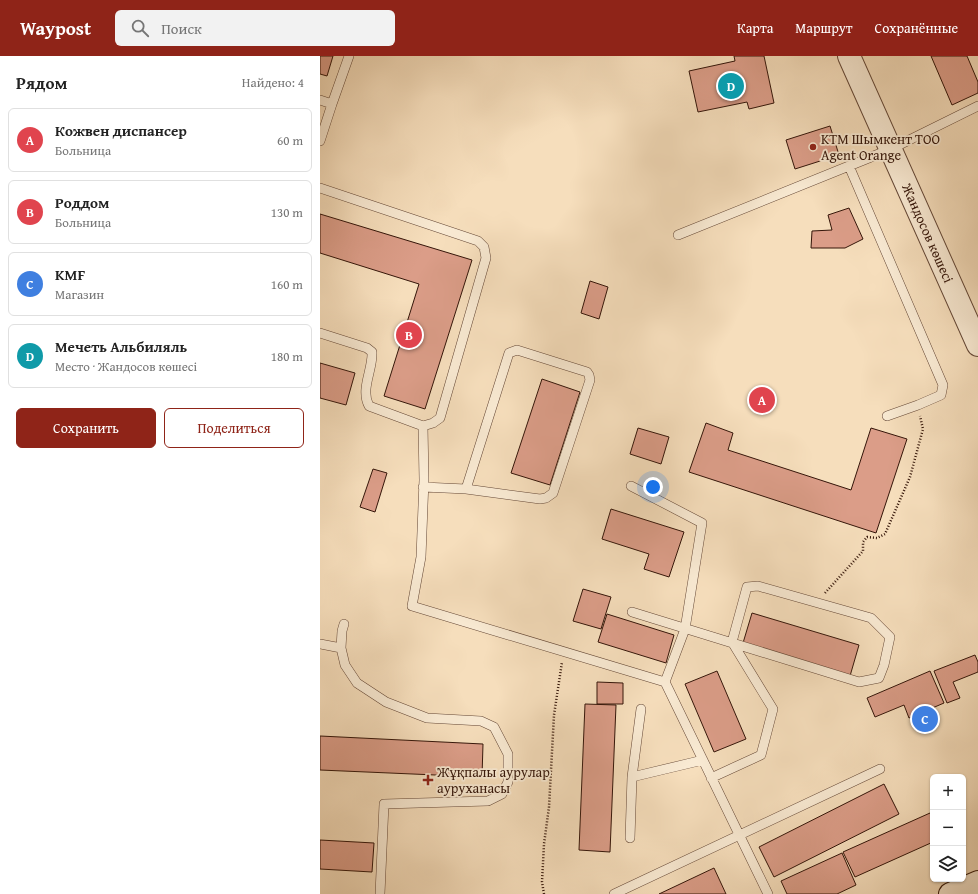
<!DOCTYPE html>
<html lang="ru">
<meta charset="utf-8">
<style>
:root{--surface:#fff;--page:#f2f2f2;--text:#222;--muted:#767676;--line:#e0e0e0;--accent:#8f2418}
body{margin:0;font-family:"Gentium Book Plus",serif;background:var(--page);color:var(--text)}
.controls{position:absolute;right:12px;bottom:12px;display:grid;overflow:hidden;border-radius:6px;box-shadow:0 1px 3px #0004}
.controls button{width:36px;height:36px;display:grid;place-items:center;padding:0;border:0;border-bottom:1px solid var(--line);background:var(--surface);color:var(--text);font:20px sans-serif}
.you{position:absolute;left:333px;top:431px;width:14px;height:14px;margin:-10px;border:3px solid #fff;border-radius:50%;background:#1a73e8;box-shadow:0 0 0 6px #1a73e833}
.badge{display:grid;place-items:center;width:26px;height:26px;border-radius:50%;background:var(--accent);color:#fff;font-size:13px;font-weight:700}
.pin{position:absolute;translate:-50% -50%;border:2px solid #fff;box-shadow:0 1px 4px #0006}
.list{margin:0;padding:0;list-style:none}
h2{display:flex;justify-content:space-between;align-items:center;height:52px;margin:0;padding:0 16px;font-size:17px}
h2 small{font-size:13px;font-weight:400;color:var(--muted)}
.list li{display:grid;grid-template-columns:26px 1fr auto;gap:12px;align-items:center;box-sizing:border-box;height:64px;margin:0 8px 8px;padding:0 8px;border:1px solid var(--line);border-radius:6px}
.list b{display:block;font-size:15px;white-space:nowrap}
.list p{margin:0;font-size:13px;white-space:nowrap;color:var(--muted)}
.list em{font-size:13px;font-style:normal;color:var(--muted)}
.actions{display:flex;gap:8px;padding:12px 16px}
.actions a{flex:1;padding:9px 0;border:1px solid var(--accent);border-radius:6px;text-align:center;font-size:14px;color:var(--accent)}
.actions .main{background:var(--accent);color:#fff}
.icon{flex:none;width:22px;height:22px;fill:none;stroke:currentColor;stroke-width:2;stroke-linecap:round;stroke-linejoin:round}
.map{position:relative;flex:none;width:658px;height:838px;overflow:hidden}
header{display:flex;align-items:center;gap:24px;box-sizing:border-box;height:56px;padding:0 20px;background:var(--accent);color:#fff}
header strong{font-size:19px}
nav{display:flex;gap:22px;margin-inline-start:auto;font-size:14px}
.search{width:280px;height:36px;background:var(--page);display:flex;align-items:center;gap:10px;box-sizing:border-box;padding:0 14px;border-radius:6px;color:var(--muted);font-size:15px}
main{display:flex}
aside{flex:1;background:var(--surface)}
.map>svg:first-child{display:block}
.building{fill:#db9d88;stroke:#341509}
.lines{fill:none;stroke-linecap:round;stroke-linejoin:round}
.service-casing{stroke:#644736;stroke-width:10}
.tertiary-casing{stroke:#644736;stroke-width:24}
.secondary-casing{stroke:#341509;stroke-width:24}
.path{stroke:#341509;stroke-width:2.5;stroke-dasharray:1 2;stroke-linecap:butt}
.service{stroke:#f9ead3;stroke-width:9}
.tertiary{stroke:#f9ead3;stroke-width:22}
.secondary{stroke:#f9ead3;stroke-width:22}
.poi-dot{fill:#8f2418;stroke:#f9ead3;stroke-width:1.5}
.labels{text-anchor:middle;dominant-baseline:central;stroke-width:3.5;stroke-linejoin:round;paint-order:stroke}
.poi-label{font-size:14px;fill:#341509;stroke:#f9ead3;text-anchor:start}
.street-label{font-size:14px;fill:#341509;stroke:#f9ead3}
</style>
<header>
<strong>Waypost</strong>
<div class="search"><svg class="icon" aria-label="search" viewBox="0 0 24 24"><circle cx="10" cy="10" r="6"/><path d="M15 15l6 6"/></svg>Поиск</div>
<nav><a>Карта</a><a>Маршрут</a><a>Сохранённые</a></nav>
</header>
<main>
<aside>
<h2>Рядом<small>Найдено: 4</small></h2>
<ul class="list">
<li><span class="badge" style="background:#e0444e">A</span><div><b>Кожвен диспансер</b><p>Больница</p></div><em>60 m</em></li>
<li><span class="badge" style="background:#e0444e">B</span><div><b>Роддом</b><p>Больница</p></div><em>130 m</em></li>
<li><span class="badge" style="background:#3f7fe0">C</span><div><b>KMF</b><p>Магазин</p></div><em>160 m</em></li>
<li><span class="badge" style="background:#0f9aa8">D</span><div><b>Мечеть Альбиляль</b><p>Место · Жандосов көшесі</p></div><em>180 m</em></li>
</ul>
<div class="actions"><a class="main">Сохранить</a><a>Поделиться</a></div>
</aside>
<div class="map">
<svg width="658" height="838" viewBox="0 0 658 838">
<rect width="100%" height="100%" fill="#f6debc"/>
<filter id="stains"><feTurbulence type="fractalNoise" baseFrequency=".005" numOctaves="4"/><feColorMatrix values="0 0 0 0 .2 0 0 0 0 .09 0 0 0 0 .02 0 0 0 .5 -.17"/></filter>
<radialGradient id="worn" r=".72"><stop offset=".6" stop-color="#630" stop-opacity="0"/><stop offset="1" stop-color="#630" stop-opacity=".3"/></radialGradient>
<path class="building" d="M0,0H13L7,20L0,18Z
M414,0H444L454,47L429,53L427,46L378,56L369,15L415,5Z
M611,0H647L658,26V37L632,49Z
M510,70L519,99L475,113L466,84Z
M529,152L543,183L525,192H491L492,175L512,174L508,159Z
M0,158L152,204L105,353L64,340L99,228L0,197Z
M270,225L288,231L279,263L261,257Z
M0,307L35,317L26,349L0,342Z
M222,323L260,336L230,429L191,417Z
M386,367L413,377L408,394L531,434L551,372L587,383L556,477L369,416Z
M318,372L349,381L341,408L310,398Z
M53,413L67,417L55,456L40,451Z
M291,453L364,476L349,521L324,513L329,498L282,483Z
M263,533L291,541L281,573L253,565Z
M432,557L539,589L530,620L423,587Z
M287,558L354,579L346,607L278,586Z
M655,599L658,606V616L633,626L640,642L627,647L614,615Z
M397,615L426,683L394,696L365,628Z
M610,615L624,647L589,662L584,649L555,661L547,642Z
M277,626L303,627V648H277Z
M265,648L296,649L290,796L259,794Z
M0,680L163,688L162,721L0,714Z
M564,728L579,758L454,821L439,791Z
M610,757L613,765V786L535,821L523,796Z
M0,784L54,787L52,816L0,813Z
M522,797L536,829L517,838H467L461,825Z
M394,812L406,838H339Z"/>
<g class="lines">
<defs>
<path id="service" d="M0,44L12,48L0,85
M12,48L29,0
M529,110L623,329L621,339L598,349L567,360
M0,132L158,185L164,191L166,202L120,362L113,367L103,370L49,350C40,333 53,314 52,296L47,292L0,277
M358,179L571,93L658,50
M103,370L104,424L101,501L92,550L345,626L448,838
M311,430L382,467L365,573L345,626
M103,431L146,433L220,443L226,442L233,437L270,324L269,319L267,316L197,294L189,297L146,433
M312,556L539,626L559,622L564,609L570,581L551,562L438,530L427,531L412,586L453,653L441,699L391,722
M24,568L22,575L21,592L25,609L37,627L66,646L107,662L161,665L174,671L188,698V726L182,738L168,745L64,748L60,838
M0,588L21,592
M312,721L383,704
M310,782L312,721L321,653
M294,838L560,713"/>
<path id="tertiary" d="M529,0L658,289"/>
<path id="secondary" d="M630,838L658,826"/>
</defs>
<use href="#service" class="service-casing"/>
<use href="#tertiary" class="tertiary-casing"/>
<use href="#secondary" class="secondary-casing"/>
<path class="path" d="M505,537L543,495V486L547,481L557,482L565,478L590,421L603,373L600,360
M224,838L222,826L224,788L229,751L234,659L242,606"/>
<use href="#service" class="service"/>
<use href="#tertiary" class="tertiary"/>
<use href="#secondary" class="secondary"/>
</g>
<g class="poi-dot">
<circle cx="493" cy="91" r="4"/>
<path d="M106 718h4v4h4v4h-4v4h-4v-4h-4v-4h4z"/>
</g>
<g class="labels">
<g class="poi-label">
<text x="501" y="83">KTM Шымкент ТОО<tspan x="501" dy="16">Agent Orange</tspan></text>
<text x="117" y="716">Жұқпалы аурулар<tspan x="117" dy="16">ауруханасы</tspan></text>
</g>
<g class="street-label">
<text transform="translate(608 177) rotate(66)">Жандосов көшесі</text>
</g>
</g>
<rect width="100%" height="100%" filter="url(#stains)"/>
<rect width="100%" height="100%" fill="url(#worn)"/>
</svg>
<div class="controls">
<button>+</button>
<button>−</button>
<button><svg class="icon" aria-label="layers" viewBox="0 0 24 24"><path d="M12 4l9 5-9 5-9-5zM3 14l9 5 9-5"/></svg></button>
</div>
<div class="you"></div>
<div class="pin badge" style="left:442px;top:344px;background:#e0444e">A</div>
<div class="pin badge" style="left:89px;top:279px;background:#e0444e">B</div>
<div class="pin badge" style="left:605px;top:663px;background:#3f7fe0">C</div>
<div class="pin badge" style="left:411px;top:30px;background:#0f9aa8">D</div>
</div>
</main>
